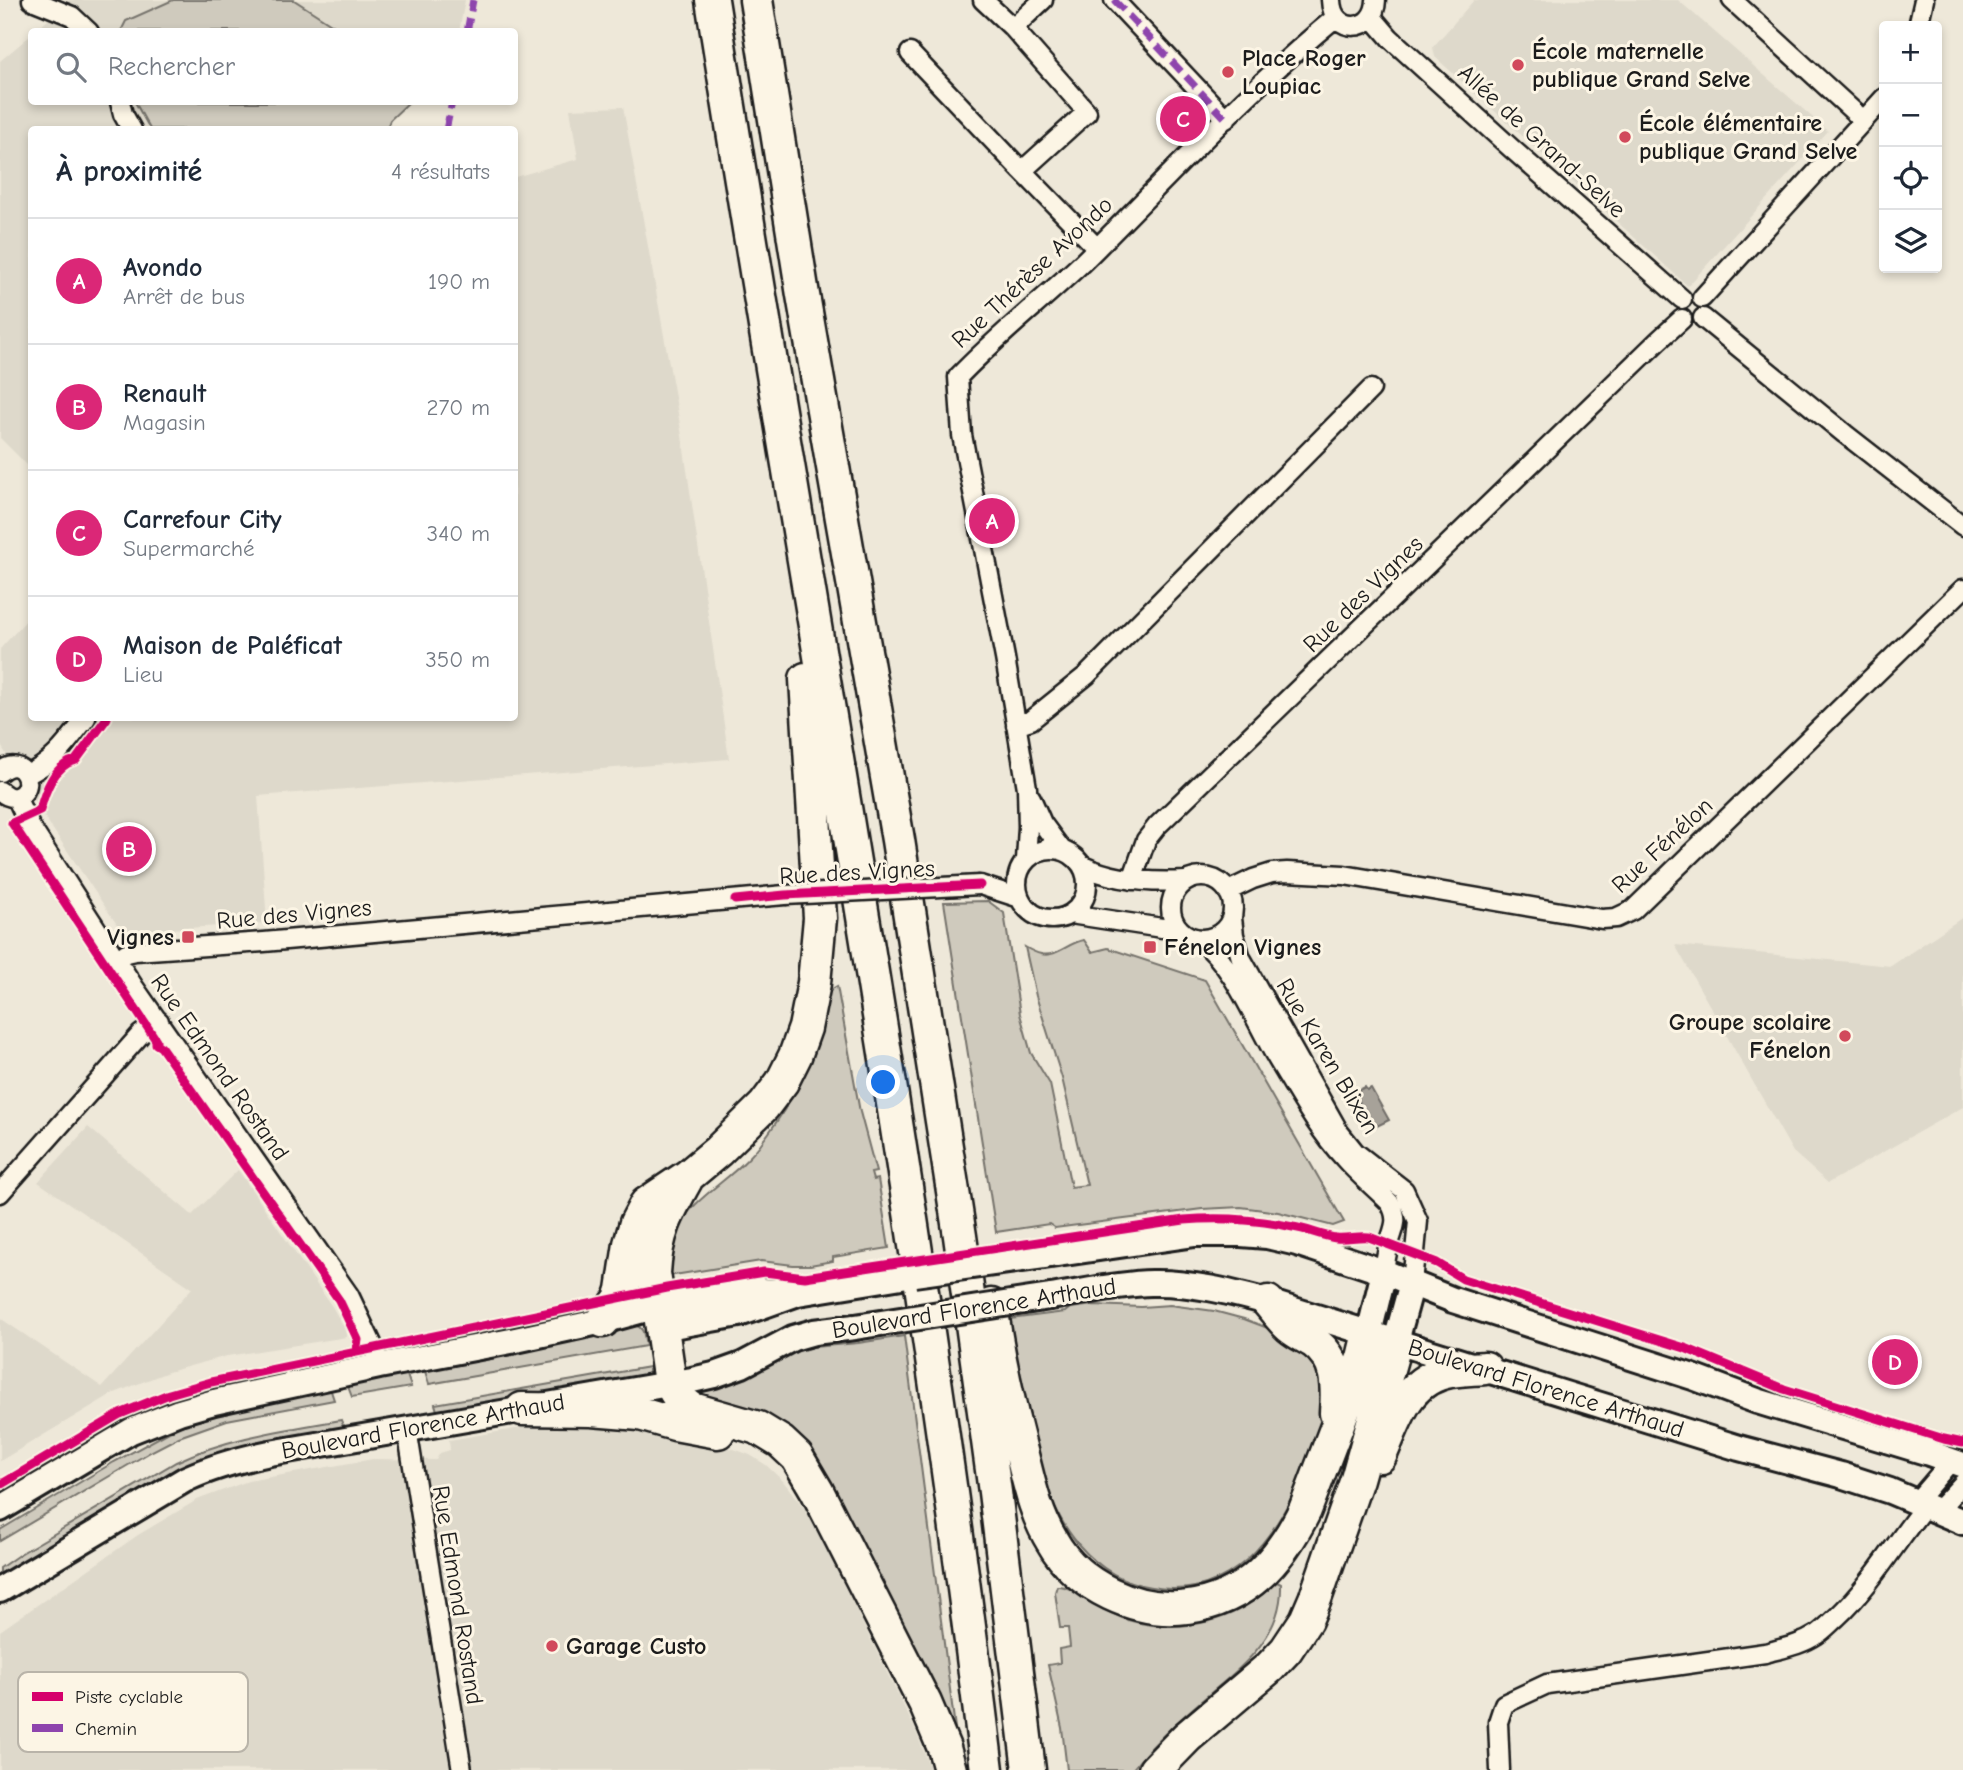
<!DOCTYPE html>
<html lang="fr">
<meta charset="utf-8">
<style>
:root{--surface:#fff;--page:#f2f2f3;--text:#1f2937;--muted:#747a83;--line:#e0e1e3;--accent:#db2777}
body{margin:0;font-family:"Comic Neue",sans-serif;background:var(--page);color:var(--text)}
.controls{position:absolute;right:21px;top:21px;display:grid;overflow:hidden;border-radius:7px;box-shadow:0 4px 10px #0003}
.controls button{width:63px;height:63px;display:grid;place-items:center;padding:0;border:0;border-bottom:2px solid var(--line);background:var(--surface);color:var(--text);font:35px sans-serif}
.you{position:absolute;left:884px;top:1083px;width:24px;height:24px;margin:-18px;border:5px solid #fff;border-radius:50%;background:#1a73e8;box-shadow:0 0 0 10px #1a73e833}
.badge{display:grid;place-items:center;width:46px;height:46px;border-radius:50%;background:var(--accent);color:#fff;font-size:23px;font-weight:700}
.pin{position:absolute;translate:-50% -50%;border:4px solid #fff;box-shadow:0 2px 7px #0006}
.list{margin:0;padding:0;list-style:none}
h2{display:flex;justify-content:space-between;align-items:center;height:91px;margin:0;padding:0 28px;font-size:30px}
h2 small{font-size:23px;font-weight:400;color:var(--muted)}
.list li{display:grid;grid-template-columns:46px 1fr auto;gap:21px;align-items:center;box-sizing:border-box;height:126px;padding:0 28px;border-top:2px solid var(--line)}
.list b{display:block;font-size:26px;white-space:nowrap}
.list p{margin:0;font-size:23px;white-space:nowrap;color:var(--muted)}
.list em{font-size:23px;font-style:normal;color:var(--muted)}
.icon{flex:none;width:38px;height:38px;fill:none;stroke:currentColor;stroke-width:2;stroke-linecap:round;stroke-linejoin:round}
.map{position:relative;flex:none;width:1963px;height:1770px;overflow:hidden}
.search{position:absolute;background:var(--surface);box-shadow:0 4px 10px #0003;left:28px;top:28px;width:490px;height:77px;display:flex;align-items:center;gap:18px;box-sizing:border-box;padding:0 24px;border-radius:7px;color:var(--muted);font-size:26px}
.panel{position:absolute;background:var(--surface);box-shadow:0 4px 10px #0003;left:28px;top:126px;width:490px;height:595px;border-radius:7px}
.map>svg:first-child{display:block}
.built{fill:#ded9cb}
.green{fill:#cfcabd;stroke:#76736c;stroke-width:2}
.water{fill:#a7a299;stroke:#6f6c67;stroke-width:2}
.lines{fill:none;stroke-linecap:round;stroke-linejoin:round}
.street-casing{stroke:#1c1c1c;stroke-width:23}
.secondary-casing{stroke:#1c1c1c;stroke-width:30}
.highway-casing{stroke:#1c1c1c;stroke-width:37}
.street{stroke:#fcf5e5;stroke-width:18}
.secondary{stroke:#fcf5e5;stroke-width:24}
.highway{stroke:#fcf5e5;stroke-width:32}
.street-bridge-casing{stroke:#1c1c1c;stroke-width:23;stroke-linecap:butt}
.secondary-bridge-casing{stroke:#1c1c1c;stroke-width:30;stroke-linecap:butt}
.street-bridge{stroke:#fcf5e5;stroke-width:18}
.secondary-bridge{stroke:#fcf5e5;stroke-width:24}
.quiet{stroke:#8e44ad;stroke-width:7;stroke-dasharray:14 7;stroke-linecap:butt}
.cycleway-casing{stroke:#fcf5e5;stroke-width:13}
.cycleway{stroke:#d6006c;stroke-width:9}
.poi-dot{fill:#d1495b;stroke:#fcf5e5;stroke-width:2.5}
.labels{text-anchor:middle;dominant-baseline:central;stroke-width:6;stroke-linejoin:round;paint-order:stroke}
.poi-label{font-size:24px;font-weight:bold;fill:#1c1c1c;stroke:#fcf5e5;text-anchor:start}
.street-label{font-size:24px;fill:#1c1c1c;stroke:#fcf5e5}
.key{fill:#fcf5e5;stroke:#b9b4a9;stroke-width:2}
.key-label{font-size:19px;fill:#1c1c1c}
</style>
<div class="map">
<svg width="1963" height="1770" viewBox="0 0 1963 1770">
<rect width="100%" height="100%" fill="#eee8d9"/>
<filter id="ink" filterUnits="userSpaceOnUse"><feTurbulence type="fractalNoise" baseFrequency=".0143" numOctaves="2"/><feDisplacementMap in="SourceGraphic" scale="14" xChannelSelector="R" yChannelSelector="G"/><feConvolveMatrix kernelMatrix="1 2 1 2 8 2 1 2 1" color-interpolation-filters="sRGB"/></filter>
<g filter="url(#ink)">
<path class="built" d="M69,0H173L126,21L121,31L35,32Z
M294,0H465L459,32L342,31Z
M1474,0H1678L1828,131L1688,286L1435,57L1433,47Z
M31,35L32,102H135L150,129L32,130L31,469L0,438V61Z
M623,107L682,436L729,759L258,796L267,923L122,932L48,822L0,744V649L31,615L32,718H514L515,177L578,159L570,109Z
M1963,917V1107L1828,1183L1793,1152L1675,945L1891,966Z
M88,1127L192,1215L238,1170L333,1308L343,1326L347,1337L227,1356L168,1372L112,1394L0,1461V1318L102,1387L192,1288L38,1182Z
M585,1419L734,1449L750,1455L766,1465L783,1481L808,1513L914,1727L931,1770H0V1631L138,1535L197,1500L248,1481L373,1459L436,1460L440,1453L450,1450L449,1440L533,1426Z"/>
<path class="green" d="M173,0H294L342,31H121L126,21Z
M135,102H409L390,120L386,130L150,129Z
M988,901L1004,913L1020,1014L1031,1053L1050,1084L1071,1187L1087,1185L1062,1078L1036,996L1025,947C1030,950 1036,953 1041,954C1056,958 1069,942 1084,940L1092,952L1108,948L1205,980L1344,1222L1333,1226L1278,1212L1241,1207L1202,1209L1055,1228L1049,1224L996,1232L944,902Z
M837,986L860,1112L876,1172L871,1173L873,1180L878,1179L889,1248L833,1257V1261L810,1265H793L761,1261L668,1276C669,1264 669,1246 674,1234C692,1196 734,1179 759,1146C779,1120 799,1090 809,1059C815,1038 820,1017 826,997L832,989Z
M1094,1305L1141,1307L1170,1305L1214,1311L1244,1319L1273,1330L1314,1355C1317,1367 1326,1391 1326,1402C1326,1412 1315,1437 1311,1447C1288,1520 1241,1603 1151,1587C1123,1583 1098,1567 1079,1545C1049,1510 1032,1454 1022,1409C1015,1380 1013,1349 1010,1319L1065,1312L1070,1308Z
M635,1325C645,1328 644,1337 646,1346L429,1384L424,1368Z
M904,1336L958,1751L821,1472L697,1396L693,1388L802,1348L858,1343Z
M649,1367V1377L438,1414L435,1404Z
M406,1372L411,1387L352,1397L347,1384Z
M330,1388L334,1400L227,1420L179,1437L152,1451L0,1541V1530L114,1462L180,1426L227,1410Z
M341,1420L345,1430L274,1442L0,1578V1568L20,1554L176,1462C229,1437 285,1430 341,1420Z
M1277,1582L1281,1584C1283,1643 1231,1674 1192,1709C1170,1728 1150,1747 1132,1770H1067L1062,1728L1048,1665L1060,1663L1059,1649L1070,1647L1068,1628H1060L1055,1592L1057,1586C1070,1585 1083,1599 1095,1604C1105,1610 1117,1617 1128,1620C1169,1632 1217,1626 1252,1602C1261,1596 1269,1588 1277,1582Z"/>
<path class="water" d="M1365,1087L1367,1090L1371,1088L1389,1120L1373,1128L1356,1097L1359,1095L1357,1091Z"/>
<g class="lines">
<defs>
<path id="street" d="M32,0L72,16L89,32
M983,0L1013,28
M1043,0L1013,28L1087,112L1022,171L1096,247
M1114,0L1226,119
M1331,0C1332,35 1375,34 1376,0
M1732,0L1863,120
M1372,17L1390,38L1511,148L1682,299
M1918,26L1924,0
M910,53L1022,171
M120,102L123,114L132,130
M1702,298L1884,98
M1703,318L1845,434L1963,526
M1016,725L1031,720L1087,675L1371,389
M0,772C23,752 39,790 16,797C9,798 5,795 0,791
M26,775C54,763 68,741 86,718
M16,797L30,826L134,987L349,1295L374,1348L379,1366
M1031,798L1042,823L1062,850
M1017 884a35 35 0 1 1 70 0a35 35 0 1 1-70 0Z
M1026,860L1028,827L1027,788L1005,658L962,435L958,377C997,336 1042,301 1083,262C1166,180 1245,92 1335,18
M1083,866C1115,881 1150,883 1185,881
M1171 908a31 31 0 1 1 62 0a31 31 0 1 1-62 0Z
M1132,880L1146,840L1157,826L1658,341L1682,319
M980,885L1020,898
M1228,891L1253,879L1272,873L1287,872L1344,875L1602,919L1616,918L1633,910L1963,589
M1070,914L1162,928L1177,927
M1232,918L1234,935L1241,958L1339,1132L1355,1152L1404,1190L1418,1221L1412,1283
M1199,939C1235,966 1255,1022 1278,1060C1298,1093 1318,1130 1344,1158C1358,1174 1375,1188 1390,1203C1401,1222 1392,1230 1388,1248C1386,1256 1385,1264 1384,1272
M117,960L126,953L135,951L264,942L785,895
M0,1193L141,1034L159,1021
M407,1429L462,1770
M1916,1502L1951,1461
M1937,1511L1963,1483
M1500,1770L1498,1722L1504,1704L1547,1684L1765,1653C1783,1648 1801,1645 1816,1635C1824,1630 1830,1623 1837,1617C1872,1584 1895,1543 1925,1506"/>
<path id="secondary" d="M1044,1256L1195,1234H1241L1267,1236L1297,1243L1384,1272L1453,1300L1693,1377L1757,1401L1929,1453L1963,1465
M1050,1297C1083,1292 1118,1284 1151,1283C1191,1282 1230,1292 1268,1302L1739,1448L1841,1475L1890,1491L1963,1522
M662,1328L739,1314L798,1293L914,1274
M1369,1333L1384,1272
M1396,1341L1412,1283
M0,1509L131,1431L179,1412L214,1402L379,1366L511,1341L603,1321L658,1306L746,1290L798,1293
M0,1590L186,1479C214,1466 241,1459 270,1453L692,1380L714,1375L742,1365L793,1338L814,1332L855,1327"/>
<path id="highway" d="M712,0C805,590 916,1177 987,1770
M756,0L803,295L898,840L960,1236L995,1492L1029,1770
M686,1180C667,1214 656,1234 654,1273L670,1383L676,1393L683,1402L692,1409L758,1428L781,1442L797,1457L817,1491L925,1703L944,1748L950,1770
M1268,1302C1275,1310 1282,1320 1290,1327C1297,1333 1306,1337 1314,1342C1338,1360 1338,1385 1336,1413
M991,1305C998,1355 1008,1402 1021,1451C1029,1482 1035,1513 1052,1541C1078,1587 1137,1614 1188,1607C1247,1599 1280,1560 1305,1510L1363,1358L1369,1333
M603,1321L620,1299L623,1290L630,1244L636,1223L646,1204L688,1176L718,1151L764,1106L782,1082L795,1056L805,1028L814,983L820,918L806,679
M522,1409L591,1410L640,1414L675,1424L718,1432
M1380,1456C1396,1420 1406,1378 1451,1371C1462,1369 1474,1369 1485,1368
M1155,1770L1187,1737L1270,1667L1286,1650L1306,1620L1315,1599L1357,1479L1396,1341"/>
</defs>
<use href="#street" class="street-casing"/>
<use href="#secondary" class="secondary-casing"/>
<use href="#highway" class="highway-casing"/>
<use href="#street" class="street"/>
<use href="#secondary" class="secondary"/>
<use href="#highway" class="highway"/>
<defs>
<path id="street-bridge" d="M785,895L980,885"/>
<path id="secondary-bridge" d="M914,1274L1044,1256
M855,1327L1050,1297"/>
</defs>
<use href="#street-bridge" class="street-bridge-casing"/>
<use href="#secondary-bridge" class="secondary-bridge-casing"/>
<use href="#street-bridge" class="street-bridge"/>
<use href="#secondary-bridge" class="secondary-bridge"/>
<path class="quiet" d="M1114,0L1226,119
M467,32L473,0
M446,130L452,102"/>
<defs>
<path id="cycleway" d="M107,718L76,760C54,765 45,791 40,810L12,823L156,1040V1044L161,1047L339,1300L358,1340L356,1351
M735,900L785,895L980,885
M0,1485L120,1414L169,1394L211,1382L667,1288L764,1272L805,1277L1184,1220C1221,1217 1256,1219 1293,1227C1307,1229 1322,1236 1336,1238C1347,1239 1357,1236 1369,1237L1437,1263L1463,1279L1685,1348L1784,1389L1944,1439L1963,1443"/>
</defs>
<use href="#cycleway" class="cycleway-casing"/>
<use href="#cycleway" class="cycleway"/>
</g>
</g>
<g class="poi-dot">
<circle cx="1518" cy="65" r="7"/>
<circle cx="1228" cy="72" r="7"/>
<circle cx="1625" cy="137" r="7"/>
<rect x="181" y="930" width="14" height="14" rx="3.5"/>
<rect x="1143" y="940" width="14" height="14" rx="3.5"/>
<circle cx="1845" cy="1036" r="7"/>
<circle cx="552" cy="1646" r="7"/>
</g>
<g class="labels">
<g class="poi-label">
<text x="1532" y="51">École maternelle<tspan x="1532" dy="28">publique Grand Selve</tspan></text>
<text x="1242" y="58">Place Roger<tspan x="1242" dy="28">Loupiac</tspan></text>
<text x="1639" y="123">École élémentaire<tspan x="1639" dy="28">publique Grand Selve</tspan></text>
<text x="174" y="937" text-anchor="end">Vignes</text>
<text x="1164" y="947">Fénelon Vignes</text>
<text x="1831" y="1022" text-anchor="end">Groupe scolaire<tspan x="1831" dy="28">Fénelon</tspan></text>
<text x="566" y="1646">Garage Custo</text>
</g>
<g class="street-label">
<text transform="translate(1542 141) rotate(42)">Allée de Grand-Selve</text>
<text transform="translate(1032 272) rotate(-43)">Rue Thérèse Avondo</text>
<text transform="translate(1363 594) rotate(-44)">Rue des Vignes</text>
<text transform="translate(1662 845) rotate(-43)">Rue Fénélon</text>
<text transform="translate(857 872) rotate(-3)">Rue des Vignes</text>
<text transform="translate(294 914) rotate(-5)">Rue des Vignes</text>
<text transform="translate(1328 1056) rotate(59)">Rue Karen Blixen</text>
<text transform="translate(220 1067) rotate(55)">Rue Edmond Rostand</text>
<text transform="translate(974 1308) rotate(-9)">Boulevard Florence Arthaud</text>
<text transform="translate(1546 1388) rotate(17)">Boulevard Florence Arthaud</text>
<text transform="translate(423 1426) rotate(-10)">Boulevard Florence Arthaud</text>
<text transform="translate(458 1595) rotate(81)">Rue Edmond Rostand</text>
</g>
</g>
<rect x="18" y="1672" width="230" height="80" rx="10" class="key"/>
<rect x="32" y="1692" width="31" height="9" fill="#d6006c"/>
<rect x="32" y="1724" width="31" height="8" fill="#8e44ad"/>
<g class="key-label">
<text x="75" y="1703">Piste cyclable</text>
<text x="75" y="1735">Chemin</text>
</g>
</svg>
<div class="controls">
<button>+</button>
<button>−</button>
<button><svg class="icon" aria-label="locate" viewBox="0 0 24 24"><circle cx="12" cy="12" r="6"/><path d="M12 2v4M12 18v4M2 12h4M18 12h4"/></svg></button>
<button><svg class="icon" aria-label="layers" viewBox="0 0 24 24"><path d="M12 4l9 5-9 5-9-5zM3 14l9 5 9-5"/></svg></button>
</div>
<div class="you"></div>
<div class="pin badge" style="left:992px;top:521px">A</div>
<div class="pin badge" style="left:129px;top:849px">B</div>
<div class="pin badge" style="left:1183px;top:119px">C</div>
<div class="pin badge" style="left:1895px;top:1362px">D</div>
<div class="search"><svg class="icon" aria-label="search" viewBox="0 0 24 24"><circle cx="10" cy="10" r="6"/><path d="M15 15l6 6"/></svg>Rechercher</div>
<section class="panel">
<h2>À proximité<small>4 résultats</small></h2>
<ul class="list">
<li><span class="badge">A</span><div><b>Avondo</b><p>Arrêt de bus</p></div><em>190 m</em></li>
<li><span class="badge">B</span><div><b>Renault</b><p>Magasin</p></div><em>270 m</em></li>
<li><span class="badge">C</span><div><b>Carrefour City</b><p>Supermarché</p></div><em>340 m</em></li>
<li><span class="badge">D</span><div><b>Maison de Paléficat</b><p>Lieu</p></div><em>350 m</em></li>
</ul>
</section>
</div>
